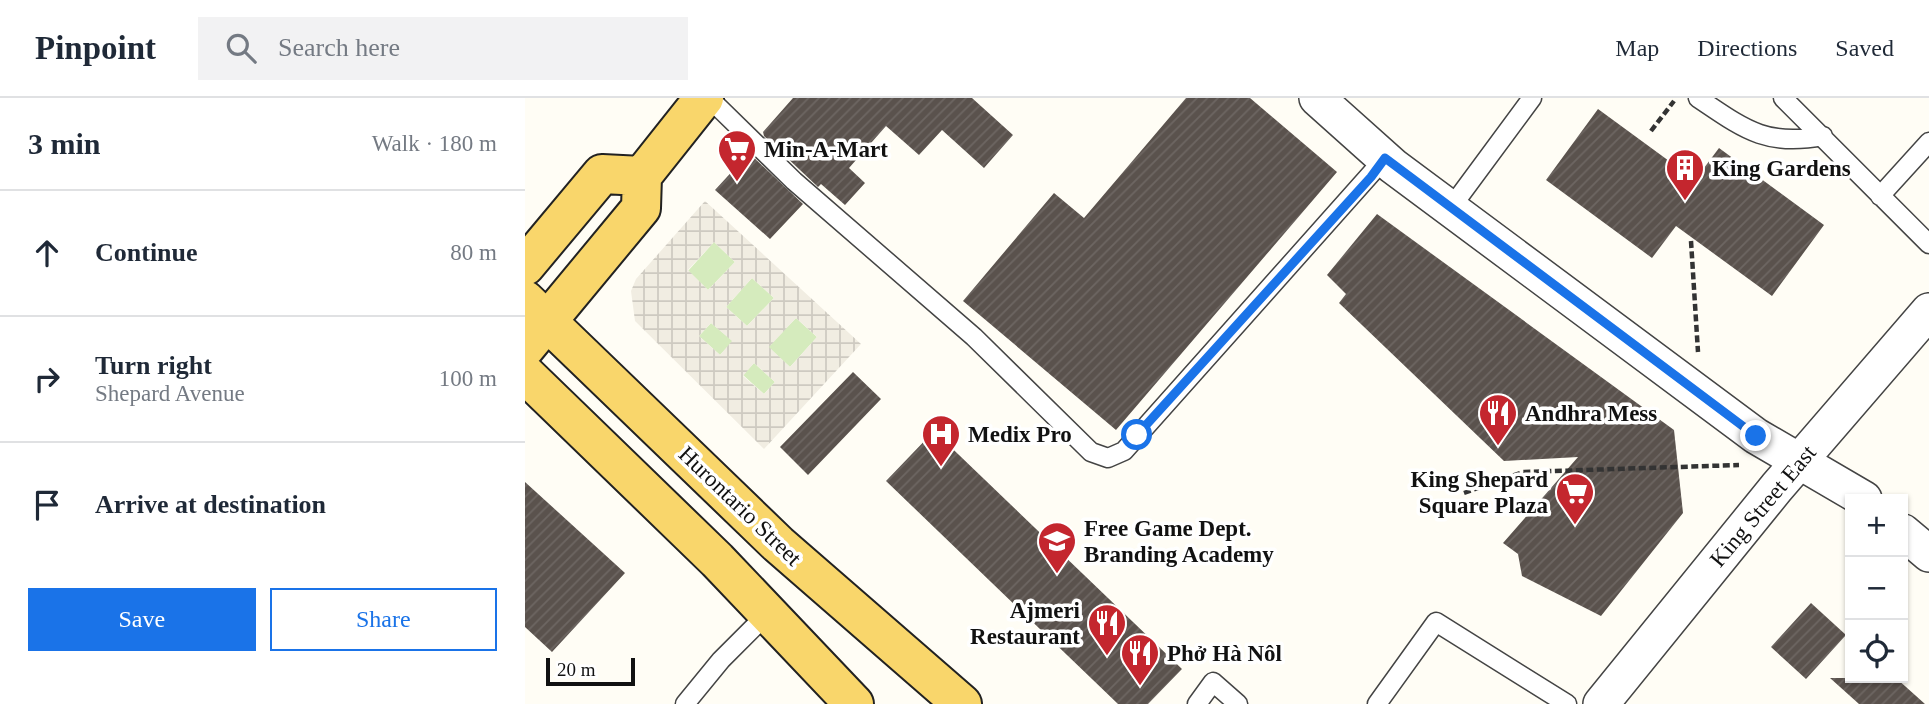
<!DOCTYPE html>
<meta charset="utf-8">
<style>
:root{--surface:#fff;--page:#f2f2f3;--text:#1f2937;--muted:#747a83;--line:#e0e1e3;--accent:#1a73e8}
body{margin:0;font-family:"Times New Roman",serif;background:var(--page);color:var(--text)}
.controls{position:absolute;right:21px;bottom:21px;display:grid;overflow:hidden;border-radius:0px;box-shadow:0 2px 5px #0004}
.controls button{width:63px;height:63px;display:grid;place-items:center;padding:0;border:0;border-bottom:2px solid var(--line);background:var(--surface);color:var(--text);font:35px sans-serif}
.scale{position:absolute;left:21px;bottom:18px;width:89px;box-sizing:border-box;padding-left:7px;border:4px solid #111;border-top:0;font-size:19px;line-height:24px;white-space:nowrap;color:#111;-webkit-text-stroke:5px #fff;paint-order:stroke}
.stop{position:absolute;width:21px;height:21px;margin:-16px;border:5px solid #1a73e8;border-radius:50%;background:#fff}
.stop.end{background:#1a73e8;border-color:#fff;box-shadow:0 2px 7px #0008}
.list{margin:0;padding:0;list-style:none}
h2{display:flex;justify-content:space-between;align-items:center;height:91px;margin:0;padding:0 28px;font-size:30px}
h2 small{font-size:23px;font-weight:400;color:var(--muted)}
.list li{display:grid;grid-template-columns:46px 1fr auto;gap:21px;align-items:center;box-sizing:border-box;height:126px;padding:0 28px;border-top:2px solid var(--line)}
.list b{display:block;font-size:26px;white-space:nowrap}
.list p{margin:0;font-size:23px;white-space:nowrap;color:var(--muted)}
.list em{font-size:23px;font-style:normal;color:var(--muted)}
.actions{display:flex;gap:14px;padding:21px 28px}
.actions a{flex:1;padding:16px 0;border:2px solid var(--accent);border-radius:0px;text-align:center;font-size:24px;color:var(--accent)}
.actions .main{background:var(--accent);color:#fff}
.icon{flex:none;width:38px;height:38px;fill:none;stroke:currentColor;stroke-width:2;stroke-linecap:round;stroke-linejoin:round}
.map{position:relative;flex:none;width:1404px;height:606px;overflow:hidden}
header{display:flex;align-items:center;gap:42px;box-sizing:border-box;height:98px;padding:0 35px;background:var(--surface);border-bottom:2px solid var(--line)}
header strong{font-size:33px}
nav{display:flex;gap:38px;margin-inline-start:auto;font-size:24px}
.search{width:490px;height:63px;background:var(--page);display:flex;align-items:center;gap:18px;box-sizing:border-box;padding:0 24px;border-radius:0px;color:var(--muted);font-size:26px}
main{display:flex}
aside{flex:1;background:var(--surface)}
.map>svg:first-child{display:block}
.garden{fill:#d5ebbd}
.plaza{fill:url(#plaza-grid);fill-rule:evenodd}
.building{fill:url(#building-hatch)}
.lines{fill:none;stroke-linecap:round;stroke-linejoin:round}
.service-casing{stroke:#444;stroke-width:21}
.minor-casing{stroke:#444;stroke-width:38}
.primary-casing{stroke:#222;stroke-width:42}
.path{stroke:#333;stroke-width:4.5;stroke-dasharray:7 3.5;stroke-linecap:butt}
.service{stroke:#fff;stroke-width:18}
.minor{stroke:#fff;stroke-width:35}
.primary{stroke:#f9d66b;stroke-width:38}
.route{stroke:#1a73e8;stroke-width:9}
.labels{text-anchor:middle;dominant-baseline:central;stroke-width:7;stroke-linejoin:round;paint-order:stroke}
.poi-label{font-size:23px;font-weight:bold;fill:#111;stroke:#fff;text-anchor:start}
.street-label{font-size:23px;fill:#111;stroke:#fff}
</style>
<header>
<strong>Pinpoint</strong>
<div class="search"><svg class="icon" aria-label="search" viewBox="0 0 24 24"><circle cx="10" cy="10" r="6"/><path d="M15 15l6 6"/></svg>Search here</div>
<nav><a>Map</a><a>Directions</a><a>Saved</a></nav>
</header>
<main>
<aside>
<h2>3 min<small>Walk · 180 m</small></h2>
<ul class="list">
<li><svg class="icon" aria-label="ahead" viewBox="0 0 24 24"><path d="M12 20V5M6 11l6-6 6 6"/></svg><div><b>Continue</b></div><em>80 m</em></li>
<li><svg class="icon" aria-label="right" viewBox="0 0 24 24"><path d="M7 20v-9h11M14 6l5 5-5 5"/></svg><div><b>Turn right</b><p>Shepard Avenue</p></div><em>100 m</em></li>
<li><svg class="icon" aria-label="arrive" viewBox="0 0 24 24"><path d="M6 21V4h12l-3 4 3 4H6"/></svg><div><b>Arrive at destination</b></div></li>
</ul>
<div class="actions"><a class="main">Save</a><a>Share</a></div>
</aside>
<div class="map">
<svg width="1404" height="606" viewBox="0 0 1404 606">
<defs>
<pattern id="plaza-grid" width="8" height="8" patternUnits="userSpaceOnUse" patternTransform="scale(1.75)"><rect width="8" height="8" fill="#f1ede2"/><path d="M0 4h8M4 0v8" fill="none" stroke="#cecac1"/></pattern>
<pattern id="building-hatch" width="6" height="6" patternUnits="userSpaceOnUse" patternTransform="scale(1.75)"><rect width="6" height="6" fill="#5a524d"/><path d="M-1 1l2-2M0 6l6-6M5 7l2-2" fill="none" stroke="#6d6662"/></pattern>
</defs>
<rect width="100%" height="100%" fill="#fffdf5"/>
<path class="garden" d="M189,144L210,164L183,192L163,173Z
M227,180L249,200L222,228L201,209Z
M271,220L292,239L265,269L243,249Z
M186,225L208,243L195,257L174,238Z
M229,265L250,284L239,296L218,277Z"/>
<path class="plaza" d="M180,103L336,246L239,351L110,223L106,193L111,181ZM189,144L210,164L183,192L163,172ZM227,180L249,200L222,228L201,209ZM271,220L292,239L265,269L244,249ZM186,225L207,243L195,257L174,238ZM229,265L250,284L239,296L218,278Z"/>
<path class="building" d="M268,0H447L488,37L459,70L417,32L394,57L361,28L324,70L340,85L320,107L296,86L293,89L239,38L238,34Z
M661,0H725L812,74L591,332L438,203L529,95L559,120Z
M1073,11L1170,82L1194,50L1299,127L1247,198L1151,128L1127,160L1021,82Z
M224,55L278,106L245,141L190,92Z
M852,116L1149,332L1158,415L1076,518L997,478L993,456L978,445L1053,359L979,363L814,205L821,196L802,177Z
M328,274L356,301L283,377L255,349Z
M409,333L657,571L623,606H593L361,383Z
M0,384L100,475L27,554L0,529Z
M1286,505L1321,537L1281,581L1246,549Z
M1305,580H1371L1400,606H1334Z"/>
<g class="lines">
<defs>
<path id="service" d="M184,0L269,83L449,239L566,354L583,360L599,353L860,60
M1173,0C1219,31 1241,49 1298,38
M1258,0L1404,146
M1355,98L1404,44
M925,111L1007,0
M160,606L196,562L243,515
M672,606L688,584L713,606
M852,606L911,524L1042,606"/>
<path id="minor" d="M792,0L868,68L1231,338L1339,401
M1378,434L1404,456
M1076,606L1252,389L1404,213"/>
<path id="primary" d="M0,168L77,76L117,78
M0,202L253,446L437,606
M0,250L116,110L117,78L179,0
M0,276L192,462L329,606"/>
</defs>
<use href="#service" class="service-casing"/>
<use href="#minor" class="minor-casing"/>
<use href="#primary" class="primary-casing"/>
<path class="path" d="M1126,33L1149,3
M1166,143L1173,254
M939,395L998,374L1214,367"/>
<use href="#service" class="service"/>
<use href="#minor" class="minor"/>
<use href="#primary" class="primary"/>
</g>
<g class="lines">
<path class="route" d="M612,337L846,79L860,60L1231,338"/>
</g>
<defs>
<symbol id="supermarket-pin" viewBox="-11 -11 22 30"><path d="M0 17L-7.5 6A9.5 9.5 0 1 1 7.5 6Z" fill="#c4262e" stroke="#fff"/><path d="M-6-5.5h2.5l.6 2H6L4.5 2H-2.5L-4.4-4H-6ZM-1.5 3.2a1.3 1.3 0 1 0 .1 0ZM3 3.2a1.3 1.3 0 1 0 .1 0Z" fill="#fff"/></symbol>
<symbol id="building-pin" viewBox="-11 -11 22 30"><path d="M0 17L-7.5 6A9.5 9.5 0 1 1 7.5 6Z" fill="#c4262e" stroke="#fff"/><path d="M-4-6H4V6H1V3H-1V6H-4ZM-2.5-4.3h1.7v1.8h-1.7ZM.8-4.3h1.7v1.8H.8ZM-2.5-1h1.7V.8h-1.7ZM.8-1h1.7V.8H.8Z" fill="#fff"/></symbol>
<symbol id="restaurant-pin" viewBox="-11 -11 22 30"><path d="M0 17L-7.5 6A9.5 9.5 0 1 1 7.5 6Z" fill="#c4262e" stroke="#fff"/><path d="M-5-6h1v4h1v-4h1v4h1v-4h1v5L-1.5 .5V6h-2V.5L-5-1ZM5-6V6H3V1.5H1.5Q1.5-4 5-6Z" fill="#fff"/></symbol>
<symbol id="hospital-pin" viewBox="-11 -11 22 30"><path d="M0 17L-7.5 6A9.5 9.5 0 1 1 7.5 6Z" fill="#c4262e" stroke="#fff"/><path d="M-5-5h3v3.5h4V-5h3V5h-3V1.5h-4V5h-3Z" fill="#fff"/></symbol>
<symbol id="university-pin" viewBox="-11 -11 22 30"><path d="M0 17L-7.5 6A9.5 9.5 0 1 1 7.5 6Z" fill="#c4262e" stroke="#fff"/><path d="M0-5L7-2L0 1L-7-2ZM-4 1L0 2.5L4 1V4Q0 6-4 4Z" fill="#fff"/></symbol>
</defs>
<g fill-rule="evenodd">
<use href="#supermarket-pin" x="190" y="29" width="44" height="60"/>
<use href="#building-pin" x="1138" y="48" width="44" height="60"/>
<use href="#restaurant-pin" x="951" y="293" width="44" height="60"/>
<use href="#hospital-pin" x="394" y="314" width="44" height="60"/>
<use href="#supermarket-pin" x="1028" y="372" width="44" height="60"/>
<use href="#university-pin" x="510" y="421" width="44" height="60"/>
<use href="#restaurant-pin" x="560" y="503" width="44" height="60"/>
<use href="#restaurant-pin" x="593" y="533" width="44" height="60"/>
</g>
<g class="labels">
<g class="poi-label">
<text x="239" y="51">Min-A-Mart</text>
<text x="1187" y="70">King Gardens</text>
<text x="1000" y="315">Andhra Mess</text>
<text x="443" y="336">Medix Pro</text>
<text x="1023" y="381" text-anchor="end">King Shepard<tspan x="1023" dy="26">Square Plaza</tspan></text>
<text x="559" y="430">Free Game Dept.<tspan x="559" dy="26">Branding Academy</tspan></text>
<text x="555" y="512" text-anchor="end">Ajmeri<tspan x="555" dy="26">Restaurant</tspan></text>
<text x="642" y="555">Phở Hà Nôl</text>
</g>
<g class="street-label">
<text transform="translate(215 408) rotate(44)">Hurontario Street</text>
<text transform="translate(1238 408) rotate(-50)">King Street East</text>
</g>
</g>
</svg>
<div class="controls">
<button>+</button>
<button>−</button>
<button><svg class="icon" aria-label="locate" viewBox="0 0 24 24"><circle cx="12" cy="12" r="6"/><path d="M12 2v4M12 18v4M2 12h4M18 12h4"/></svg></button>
</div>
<div class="scale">20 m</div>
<div class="stop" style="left:612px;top:337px"></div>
<div class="stop end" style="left:1231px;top:338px"></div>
</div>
</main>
